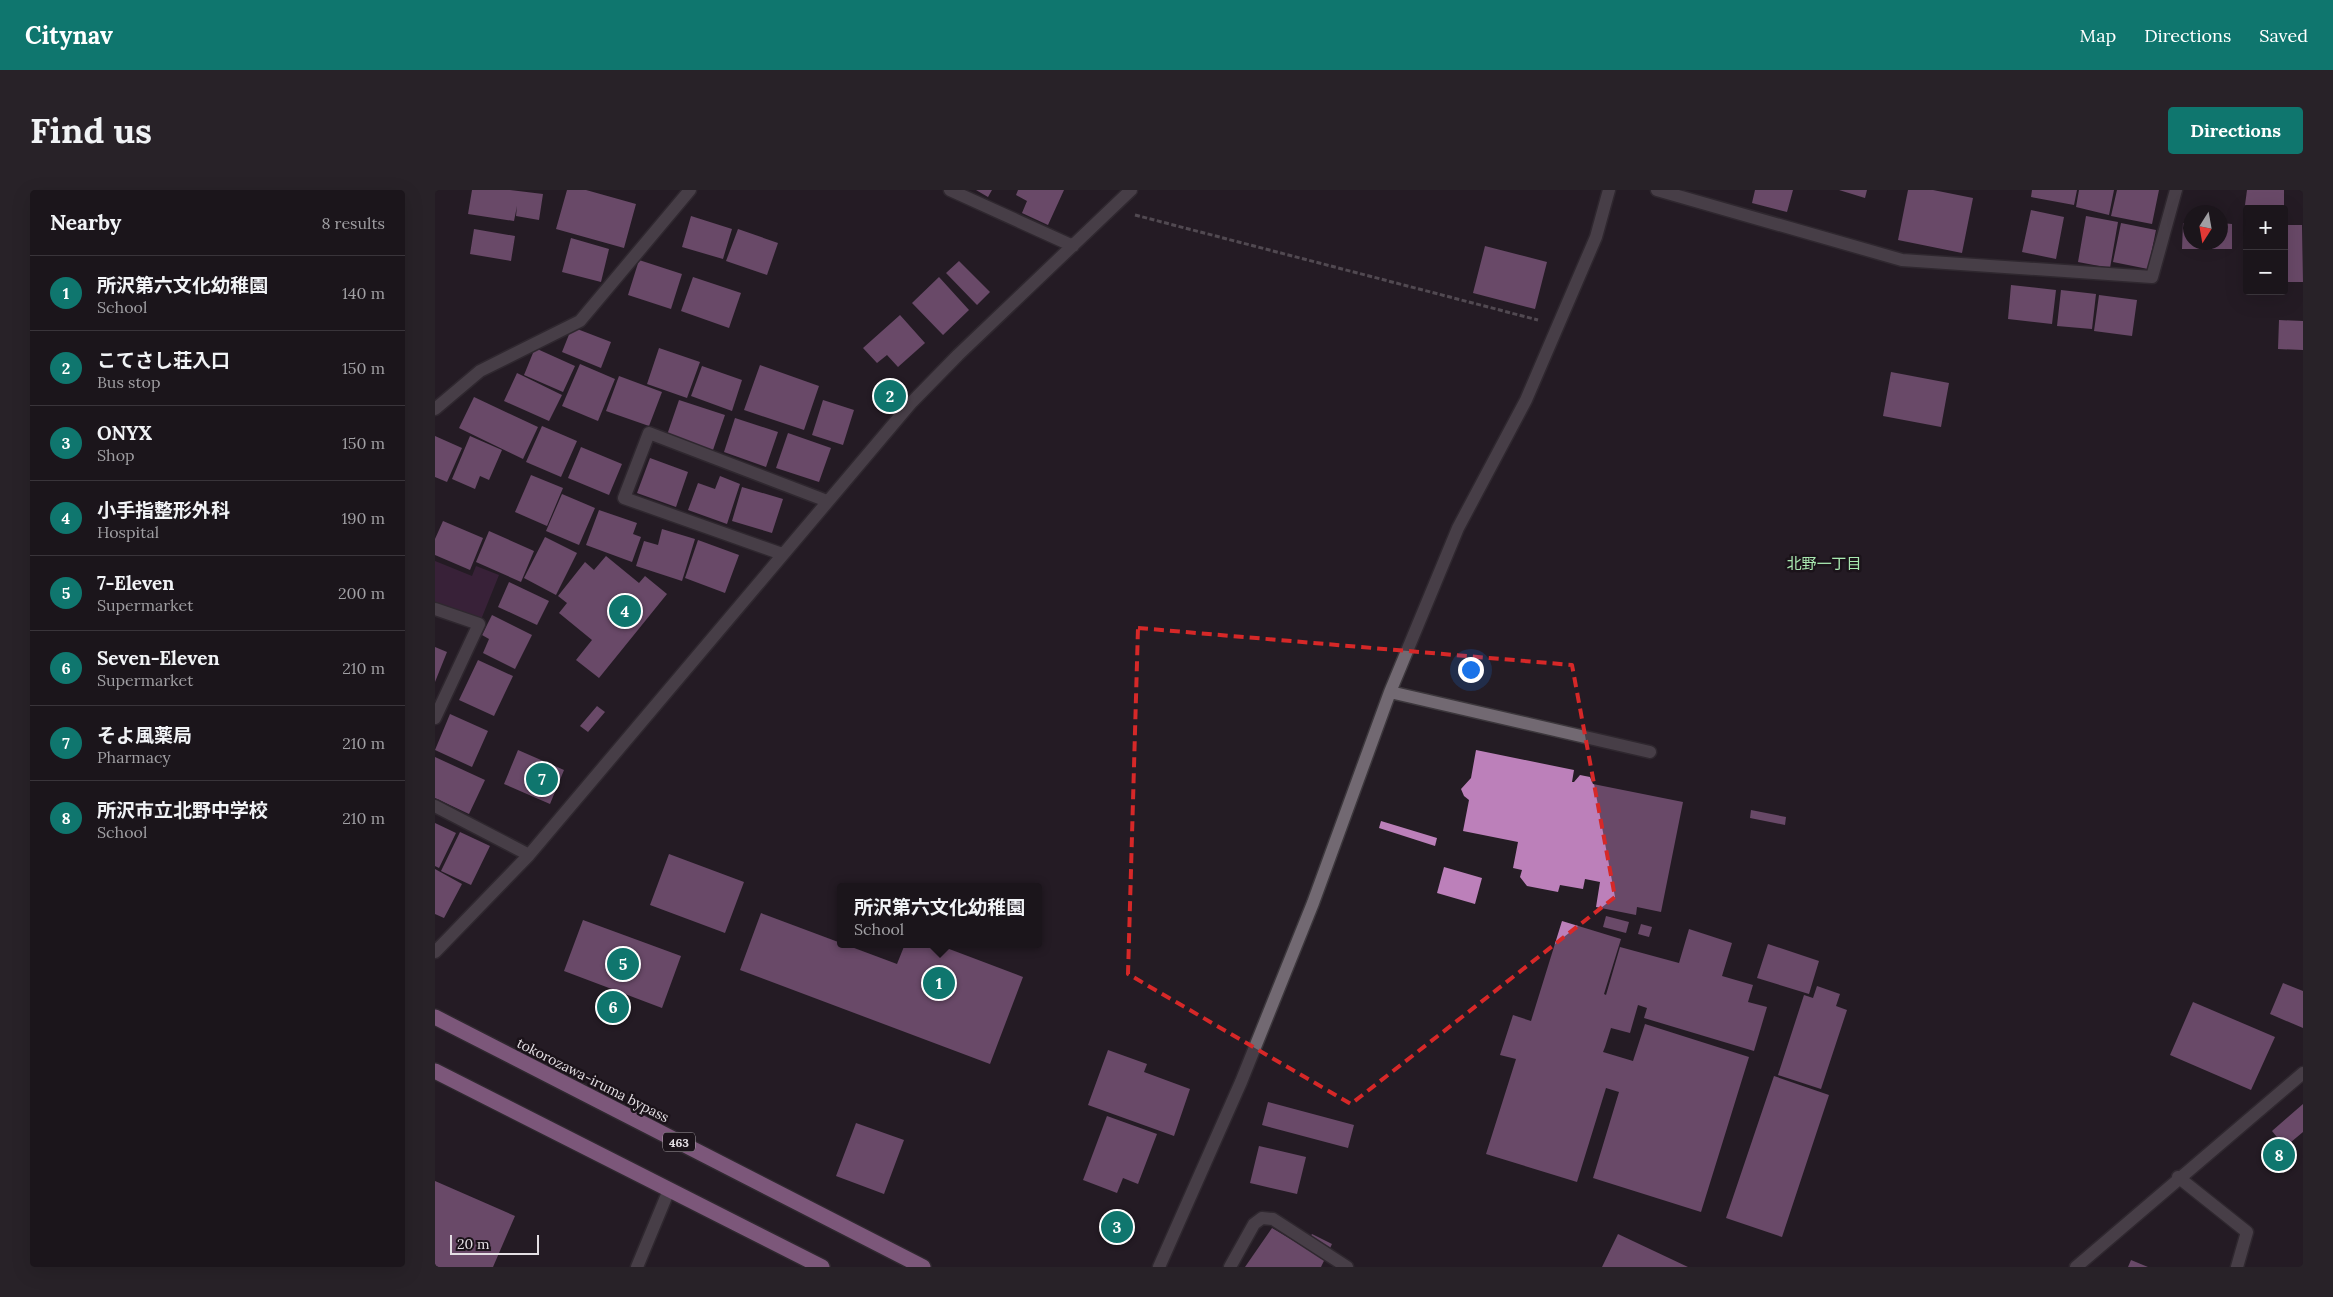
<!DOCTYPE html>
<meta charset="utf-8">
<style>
:root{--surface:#1b151b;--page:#282228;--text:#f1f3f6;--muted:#a09fa3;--line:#39343a;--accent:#0f766e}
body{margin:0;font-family:Lora,"Noto Sans JP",serif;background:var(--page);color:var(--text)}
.controls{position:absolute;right:15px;top:15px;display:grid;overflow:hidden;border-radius:5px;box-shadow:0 5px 20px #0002}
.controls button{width:45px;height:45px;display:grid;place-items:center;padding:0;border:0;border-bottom:1px solid var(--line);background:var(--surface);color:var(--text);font:25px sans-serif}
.compass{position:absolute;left:1748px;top:15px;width:45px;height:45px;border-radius:50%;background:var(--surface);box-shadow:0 5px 20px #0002;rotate:191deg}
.scale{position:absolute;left:15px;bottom:12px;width:89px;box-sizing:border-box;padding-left:5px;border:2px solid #e4dfe4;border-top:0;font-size:14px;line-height:18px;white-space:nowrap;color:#e4dfe4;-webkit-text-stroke:4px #1b131a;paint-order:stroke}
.you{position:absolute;left:1035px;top:479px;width:18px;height:18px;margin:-12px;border:4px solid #fff;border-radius:50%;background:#1a73e8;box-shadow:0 0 0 8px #1a73e833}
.badge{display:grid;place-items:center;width:32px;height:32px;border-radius:50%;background:var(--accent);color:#fff;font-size:16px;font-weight:700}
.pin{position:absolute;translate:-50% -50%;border:2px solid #fff;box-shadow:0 1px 5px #0006}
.popup{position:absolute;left:402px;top:693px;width:205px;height:65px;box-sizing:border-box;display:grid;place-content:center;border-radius:5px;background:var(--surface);filter:drop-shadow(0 1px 4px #0005);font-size:16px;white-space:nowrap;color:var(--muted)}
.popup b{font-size:19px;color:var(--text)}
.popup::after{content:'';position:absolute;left:50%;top:100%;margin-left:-10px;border:10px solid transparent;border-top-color:var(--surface)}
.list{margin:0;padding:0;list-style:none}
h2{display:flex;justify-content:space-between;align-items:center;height:65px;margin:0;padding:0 20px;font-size:21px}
h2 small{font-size:16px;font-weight:400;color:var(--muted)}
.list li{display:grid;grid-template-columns:32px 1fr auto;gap:15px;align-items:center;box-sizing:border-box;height:75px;padding:0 20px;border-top:1px solid var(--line)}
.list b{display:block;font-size:19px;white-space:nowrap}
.list p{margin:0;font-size:16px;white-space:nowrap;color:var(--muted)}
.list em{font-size:16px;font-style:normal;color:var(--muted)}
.map{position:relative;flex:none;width:1868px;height:1077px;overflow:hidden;border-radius:5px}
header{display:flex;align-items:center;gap:30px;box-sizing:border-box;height:70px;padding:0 25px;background:var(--accent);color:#fff}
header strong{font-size:24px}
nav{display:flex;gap:28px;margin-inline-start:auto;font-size:18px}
.intro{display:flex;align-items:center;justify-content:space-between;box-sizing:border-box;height:120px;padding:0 30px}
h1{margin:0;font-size:35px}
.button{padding:12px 22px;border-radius:5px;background:var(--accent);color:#fff;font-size:18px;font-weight:700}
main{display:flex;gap:30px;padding:0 30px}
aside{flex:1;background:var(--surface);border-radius:5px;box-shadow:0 5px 20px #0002}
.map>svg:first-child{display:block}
.green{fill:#512950}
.building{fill:#bc80ba}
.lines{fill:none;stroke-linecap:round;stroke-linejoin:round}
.minor-casing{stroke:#3c373c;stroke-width:15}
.highway-casing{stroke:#3c373c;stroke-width:18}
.path{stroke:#878087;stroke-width:3;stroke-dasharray:5 2.5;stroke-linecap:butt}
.minor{stroke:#726972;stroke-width:12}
.highway{stroke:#e69fe3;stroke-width:15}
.marked{fill:none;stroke:#d62828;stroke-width:4;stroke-dasharray:10 6;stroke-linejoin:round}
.labels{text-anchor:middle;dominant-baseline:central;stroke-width:5;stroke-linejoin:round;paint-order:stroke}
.shield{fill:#1b131a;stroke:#a8a2a7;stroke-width:1}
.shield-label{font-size:12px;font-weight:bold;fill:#e4dfe4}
.street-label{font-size:14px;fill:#e4dfe4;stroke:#1b131a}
.neighbourhood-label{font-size:15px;fill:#a9e9b1;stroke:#1b131a}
</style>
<header>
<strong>Citynav</strong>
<nav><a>Map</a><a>Directions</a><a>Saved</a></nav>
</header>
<div class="intro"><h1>Find us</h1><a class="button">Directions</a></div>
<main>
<aside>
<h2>Nearby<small>8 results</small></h2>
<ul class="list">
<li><span class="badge">1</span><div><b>所沢第六文化幼稚園</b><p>School</p></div><em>140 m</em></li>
<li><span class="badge">2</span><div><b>こてさし荘入口</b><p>Bus stop</p></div><em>150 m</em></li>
<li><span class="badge">3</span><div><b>ONYX</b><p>Shop</p></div><em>150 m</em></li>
<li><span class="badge">4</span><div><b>小手指整形外科</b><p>Hospital</p></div><em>190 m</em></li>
<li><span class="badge">5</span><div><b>7-Eleven</b><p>Supermarket</p></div><em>200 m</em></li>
<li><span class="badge">6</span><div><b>Seven-Eleven</b><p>Supermarket</p></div><em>210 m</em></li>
<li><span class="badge">7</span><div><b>そよ風薬局</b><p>Pharmacy</p></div><em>210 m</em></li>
<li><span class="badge">8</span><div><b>所沢市立北野中学校</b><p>School</p></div><em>210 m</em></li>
</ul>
</aside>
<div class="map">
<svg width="1868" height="1077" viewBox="0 0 1868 1077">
<rect width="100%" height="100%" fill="#241c24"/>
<path class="green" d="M0,371L37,386L41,376L64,385L43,437L0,420Z"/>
<path class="building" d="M37,0H75L108,4L104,30L81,26L82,16L79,31L33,24Z
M132,0H151L201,14L189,58L121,39Z
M541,0H557L553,7Z
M583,0H629L613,35L587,23L592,11L581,5Z
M1320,0H1358L1352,22L1317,13Z
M1404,0H1432L1430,8Z
M1473,0H1498L1538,8L1527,63L1463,50Z
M1597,0H1642L1639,15L1596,7Z
M1644,0H1679L1674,25L1641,17Z
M1682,0H1724L1717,34L1676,26Z
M1812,0H1849V19L1810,15Z
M1596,20L1629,27L1621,69L1587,62Z
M256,26L297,39L288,69L247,57Z
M1651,26L1683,32L1675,78L1643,72Z
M1686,33L1721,40L1713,79L1678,72Z
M1748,33H1756V52H1786V33L1797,34V59H1747Z
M1849,35H1867L1868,92H1849Z
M39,39L80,46L76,71L35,64Z
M303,39L343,53L332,85L291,71Z
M136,48L174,59L166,92L127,82Z
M1050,56L1112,72L1100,119L1038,103Z
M204,70L247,84L236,119L193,105Z
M524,71L555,102L542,115L511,83Z
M258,87L306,103L294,138L246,121Z
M504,87L534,120L508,145L477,113Z
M1576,95L1621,100L1617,134L1573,129Z
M1626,100L1661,104L1657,139L1622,136Z
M1664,105L1702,110L1697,146L1659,141Z
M465,125L490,153L463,177L452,165L442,173L428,158Z
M1844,130L1868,131V160L1843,159Z
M137,137L176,152L166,178L127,162Z
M100,158L140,176L128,202L89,185Z
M224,158L265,172L252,208L212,194Z
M145,174L180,189L163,231L127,216Z
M325,175L384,196L369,240L309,220Z
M267,176L307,190L297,221L256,206Z
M1456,182L1514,193L1506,237L1448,226Z
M82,183L127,205L114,231L69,211Z
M184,186L227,202L214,236L171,221Z
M39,207L103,237L88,269L24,238Z
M244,210L290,225L278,260L232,245Z
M388,210L419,220L408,255L377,245Z
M300,228L343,242L331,277L289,262Z
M107,236L142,251L126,287L91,272Z
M353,243L396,258L384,292L341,278Z
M0,246L27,258L12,292L0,287Z
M35,246L67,260L54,290L45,286L40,299L17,289Z
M146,257L187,274L174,305L133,288Z
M215,268L253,282L241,317L202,303Z
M96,285L128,298L112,336L80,322Z
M285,286L305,294L292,334L253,320L263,293L280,299Z
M307,297L348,309L337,343L297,331Z
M127,304L160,318L144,355L111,341Z
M164,320L202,333L198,344L206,347L197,372L151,355Z
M8,331L48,348L35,380L0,365V349Z
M227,339L260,349L247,391L201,376L209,351L223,355Z
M54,341L99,361L86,392L41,372Z
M110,347L142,363L121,405L89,388Z
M263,350L304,365L290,403L250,388Z
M171,366L204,393L210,386L232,404L164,488L141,470L157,450L124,423L132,413L123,406L150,372L159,380Z
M74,392L114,411L102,435L63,417Z
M57,425L97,445L80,479L48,463L54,449L47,445Z
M0,457L12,462L0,492Z
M43,470L78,486L59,526L24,510Z
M162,516L170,522L153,542L145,536Z
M15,524L53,541L37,577L0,560Z
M83,560L129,580L115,614L69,594Z
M1041,560L1139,580L1137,592H1139L1145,585L1155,587L1158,594L1248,612L1226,722L1202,717L1201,725L1161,717L1165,692L1150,689L1148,699L1125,695L1123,702L1092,696L1085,687L1087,680L1078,678L1083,652L1028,641L1034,610L1029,606L1026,599L1036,588Z
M0,567L50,590L34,624L0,608Z
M1316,620L1351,627L1350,635L1315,628Z
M946,631L1002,648L1000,656L944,638Z
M0,633L21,643L4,678L0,676Z
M25,642L55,656L36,695L6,681Z
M234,664L309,692L290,743L215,715Z
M1009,677L1047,688L1040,714L1002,703Z
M0,679L27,694L9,728L0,724Z
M326,723L462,774L470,754H501L588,787L555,874L305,780Z
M1171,726L1194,732L1191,743L1168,737Z
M148,730L246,766L227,818L129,781Z
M1127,731L1186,749L1169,804L1171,805L1185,757L1244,773L1254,739L1297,753L1287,786L1318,795L1313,812L1332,817L1319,861L1209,828L1212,818L1203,815L1195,843L1176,838L1170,857L1168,862L1198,871L1210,834L1314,867L1266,1022L1158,988L1184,902L1171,898L1142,992L1051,964L1081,869L1065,865L1078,825L1096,831Z
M1206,734L1217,737L1214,747L1203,744Z
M1333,754L1384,771L1374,804L1322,788Z
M1848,793L1868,801V838L1835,824Z
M1382,796L1405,804L1401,816L1412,820L1386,899L1343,885L1369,805L1378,808Z
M1758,812L1840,847L1816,900L1735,865Z
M673,860L712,874L709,882L755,899L739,946L653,915Z
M1339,886L1394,905L1347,1047L1291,1028Z
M833,912L919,935L913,958L827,935Z
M1868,914V942L1850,957L1837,941Z
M672,926L722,944L703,994L688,988L682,1003L648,990Z
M421,933L469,950L449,1004L401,986Z
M824,956L871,967L862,1004L815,993Z
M0,991L80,1026L58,1077H0Z
M837,1038L869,1057L877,1044L897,1054L886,1077H810Z
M1183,1044L1253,1077H1167Z
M1696,1070L1713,1077H1693Z"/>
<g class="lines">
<defs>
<path id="minor" d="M515,0L638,56
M1222,0L1467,70L1717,87L1741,0
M0,219L45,181L145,131L255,0
M347,364L189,308L214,243L392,311
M0,419L44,434L0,528
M955,502L1215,562
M0,616L94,665
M0,762L94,665L477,212L523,165L696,0
M1743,987L1812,1042L1802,1077
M202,1077L234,1000
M724,1077L806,892L878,713L955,502L1023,338L1091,210L1161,47L1174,0
M795,1077L819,1034L827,1028L838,1029L912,1077
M1641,1077L1868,883"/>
<path id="highway" d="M0,827L488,1077
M0,881L387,1077"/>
</defs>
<use href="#minor" class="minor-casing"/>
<use href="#highway" class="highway-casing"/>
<path class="path" d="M700,25L1103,130"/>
<use href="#minor" class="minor"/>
<use href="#highway" class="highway"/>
</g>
<path d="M0 0H1868V1077H0ZM703,438L1137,475L1180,707L916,914L693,784Z" fill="#241c24" fill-opacity=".55" fill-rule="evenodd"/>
<path class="marked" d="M703,438L1137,475L1180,707L916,914L693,784Z"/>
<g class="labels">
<rect class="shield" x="228" y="942.5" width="32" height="19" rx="4"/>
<g class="shield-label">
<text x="244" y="952">463</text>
</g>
<g class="street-label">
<text transform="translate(158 890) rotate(27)">tokorozawa-iruma bypass</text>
</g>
<g class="neighbourhood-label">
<text x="1389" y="373">北野一丁目</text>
</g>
</g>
</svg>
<div class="controls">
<button>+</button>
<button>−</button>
</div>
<svg class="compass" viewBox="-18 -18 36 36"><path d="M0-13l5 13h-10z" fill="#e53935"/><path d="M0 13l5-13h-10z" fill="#a09fa3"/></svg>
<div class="scale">20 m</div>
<div class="you"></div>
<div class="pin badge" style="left:504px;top:793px">1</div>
<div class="popup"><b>所沢第六文化幼稚園</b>School</div>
<div class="pin badge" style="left:455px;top:206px">2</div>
<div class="pin badge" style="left:682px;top:1037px">3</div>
<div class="pin badge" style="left:190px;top:421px">4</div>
<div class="pin badge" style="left:188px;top:774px">5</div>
<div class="pin badge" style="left:178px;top:817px">6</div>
<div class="pin badge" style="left:107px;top:589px">7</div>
<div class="pin badge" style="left:1844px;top:965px">8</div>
</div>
</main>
